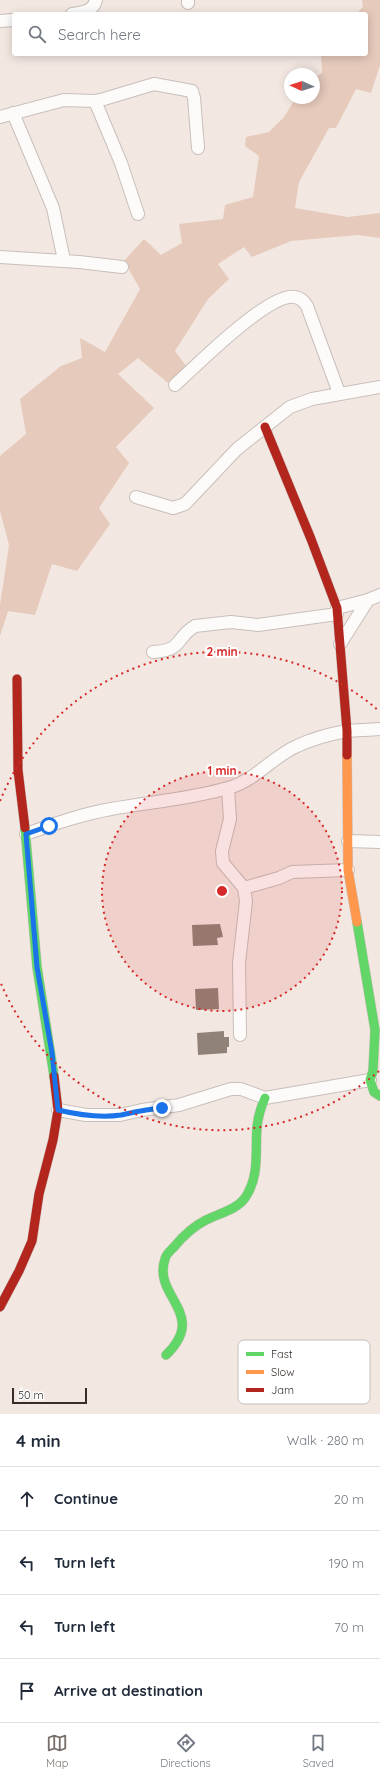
<!DOCTYPE html>
<meta charset="utf-8">
<style>
:root{--surface:#fff;--page:#f6f6f7;--text:#1f2937;--muted:#747a83;--line:#e0e1e3;--accent:#786e69}
body{margin:0;font-family:Quicksand,sans-serif;background:var(--page);color:var(--text)}
.compass{position:absolute;left:284px;top:68px;width:36px;height:36px;border-radius:50%;background:var(--surface);box-shadow:0 2px 10px #0003;rotate:273deg}
.scale{position:absolute;left:12px;bottom:10px;width:75px;box-sizing:border-box;padding-left:4px;border:2px solid #352d28;border-top:0;font-size:11px;line-height:14px;white-space:nowrap;color:#352d28;-webkit-text-stroke:3px #fff;paint-order:stroke}
.stop{position:absolute;width:12px;height:12px;margin:-9px;border:3px solid #1a73e8;border-radius:50%;background:#fff}
.stop.end{background:#1a73e8;border-color:#fff;box-shadow:0 1px 4px #0008}
.list{margin:0;padding:0;list-style:none}
h2{display:flex;justify-content:space-between;align-items:center;height:52px;margin:0;padding:0 16px;font-size:17px}
h2 small{font-size:13px;font-weight:400;color:var(--muted)}
.list li{display:grid;grid-template-columns:26px 1fr auto;gap:12px;align-items:center;box-sizing:border-box;height:64px;padding:0 16px;border-top:1px solid var(--line)}
.list b{display:block;font-size:15px;white-space:nowrap}
.list em{font-size:13px;font-style:normal;color:var(--muted)}
.icon{flex:none;width:22px;height:22px;fill:none;stroke:currentColor;stroke-width:2;stroke-linecap:round;stroke-linejoin:round}
.map{position:relative;flex:none;width:380px;height:1414px;overflow:hidden}
.search{position:absolute;background:var(--surface);box-shadow:0 2px 10px #0003;left:12px;right:12px;top:12px;height:44px;display:flex;align-items:center;gap:10px;box-sizing:border-box;padding:0 14px;border-radius:4px;color:var(--muted);font-size:15px}
.sheet{height:308px;background:var(--surface)}
nav{display:flex;justify-content:space-around;align-items:center;box-sizing:border-box;height:56px;border-top:1px solid var(--line);background:var(--surface);font-size:11px;color:var(--muted)}
nav a{display:grid;justify-items:center;gap:2px}
nav .on{color:var(--accent)}
.map>svg:first-child{display:block}
.green{fill:#e6cabb}
.building{fill:#908279}
.lines{fill:none;stroke-linecap:round;stroke-linejoin:round}
.street-casing{stroke:#c8bfba;stroke-width:14}
.fast-casing{stroke:#c8bfba;stroke-width:10}
.slow-casing{stroke:#c8bfba;stroke-width:10}
.jam-casing{stroke:#c8bfba;stroke-width:10}
.street{stroke:#fdfbfa;stroke-width:12}
.fast{stroke:#63d668;stroke-width:9}
.slow{stroke:#ff974d;stroke-width:9}
.jam{stroke:#b3261e;stroke-width:9}
.route{stroke:#1a73e8;stroke-width:5}
.ring{fill:none;stroke:#d62828;stroke-width:2;stroke-dasharray:2 4}
.key{fill:#fff;stroke:#c2c0be;stroke-width:1}
.key-label{font-size:11px;fill:#352d28}
.centre{fill:#d62828;stroke:#fff;stroke-width:2}
.ring-label{font-size:12px;text-anchor:middle;font-weight:bold;fill:#d62828;stroke:#fff;stroke-width:4;stroke-linejoin:round;paint-order:stroke}
</style>
<div class="map">
<svg width="380" height="1414" viewBox="0 0 380 1414">
<rect width="100%" height="100%" fill="#f3e7e1"/>
<path class="green" d="M362,0H380V65L371,93L356,89L336,128H329L299,182L295,208L348,217L380,213V238L358,235L291,241L252,257L244,247L218,264L229,279L208,299L175,351L186,366L168,383L138,358L118,374L154,408L116,447L129,463L99,508L110,524L77,571L52,564L35,615L8,611L0,636V605L9,545L0,511V456L26,434L20,399L61,366L82,358L80,338L105,352L140,289L124,261L144,239L161,255L182,243L179,224L223,219L225,205L253,197L259,156L245,146L246,137L269,132L284,117L296,98H314V78L322,73L321,54H366V14H356L363,7Z"/>
<path class="building" d="M220,924L223,937L217,938L218,945L193,946L192,925Z
M218,988L219,1009L196,1010L195,989Z
M224,1031V1037H229V1047H227V1053L198,1055L197,1033Z"/>
<g class="lines">
<defs>
<path id="street" d="M188,3V0
M72,14C82,13 94,11 96,0
M0,21L14,20
M95,101L121,163L138,214
M13,113L53,208L64,260
M0,117L64,100L95,101L104,99L154,84L192,91L194,98L198,148
M0,257L79,262L122,267
M175,385C196,366 269,292 295,297C301,298 304,301 307,306L339,393
M136,497L173,508L185,504L237,449L290,407L312,399L380,387
M337,608L368,600L380,595
M340,644L368,600
M153,652C184,650 174,639 195,626L231,622L258,625L337,614
M228,788L230,819L222,851L223,863L244,888
M26,834C54,824 82,814 111,809C150,802 190,799 228,788C255,781 272,757 297,746C312,739 330,734 347,731C358,730 369,730 380,729
M348,841L380,842
M240,1035L239,963L246,901L244,888L279,878L292,872L348,870
M58,1110L86,1115H120L142,1110L179,1105L231,1089H241L265,1098L370,1080"/>
<path id="fast" d="M25,828L37,967L54,1076
M357,922L375,1030L373,1071L370,1080L374,1092L380,1096
M166,1355C209,1313 152,1297 165,1259C166,1254 171,1250 174,1247C183,1236 194,1226 206,1220C220,1213 236,1210 245,1198C260,1176 255,1152 257,1127C258,1117 261,1107 265,1098"/>
<path id="slow" d="M347,755L348,870L357,922"/>
<path id="jam" d="M265,427L311,539L337,608L347,731V755
M17,679L18,770L25,828
M0,1307L19,1271L32,1241L39,1194L53,1140L58,1110L54,1076"/>
</defs>
<use href="#street" class="street-casing"/>
<use href="#fast" class="fast-casing"/>
<use href="#slow" class="slow-casing"/>
<use href="#jam" class="jam-casing"/>
<use href="#street" class="street"/>
<use href="#fast" class="fast"/>
<use href="#slow" class="slow"/>
<use href="#jam" class="jam"/>
</g>
<g class="lines">
<path class="route" d="M49,826L26,834L37,967L52,1053L58,1110C79,1115 101,1118 121,1115C135,1112 148,1109 162,1108"/>
</g>
<circle cx="222" cy="891" r="120" fill="#d62828" fill-opacity=".12"/>
<g class="ring">
<circle cx="222" cy="891" r="120"/>
<path d="M379 1071A239 239 0 0 1 0 981M0 801A239 239 0 0 1 379 711"/>
</g>
<rect x="238" y="1340" width="132" height="64" rx="6" class="key"/>
<rect x="246" y="1352" width="18" height="4" fill="#63d668"/>
<rect x="246" y="1370" width="18" height="4" fill="#ff974d"/>
<rect x="246" y="1388" width="18" height="4" fill="#b3261e"/>
<g class="key-label">
<text x="271" y="1358">Fast</text>
<text x="271" y="1376">Slow</text>
<text x="271" y="1394">Jam</text>
</g>
<circle cx="222" cy="891" r="6" class="centre"/>
<g class="ring-label">
<text x="222" y="656">2 min</text>
<text x="222" y="775">1 min</text>
</g>
</svg>
<svg class="compass" viewBox="-18 -18 36 36"><path d="M0-13l5 13h-10z" fill="#e53935"/><path d="M0 13l5-13h-10z" fill="#747a83"/></svg>
<div class="scale">50 m</div>
<div class="stop" style="left:49px;top:826px"></div>
<div class="stop end" style="left:162px;top:1108px"></div>
<div class="search"><svg class="icon" aria-label="search" viewBox="0 0 24 24"><circle cx="10" cy="10" r="6"/><path d="M15 15l6 6"/></svg>Search here</div>
</div>
<section class="sheet">
<h2>4 min<small>Walk · 280 m</small></h2>
<ul class="list">
<li><svg class="icon" aria-label="ahead" viewBox="0 0 24 24"><path d="M12 20V5M6 11l6-6 6 6"/></svg><div><b>Continue</b></div><em>20 m</em></li>
<li><svg class="icon" aria-label="left" viewBox="0 0 24 24"><path d="M17 20v-9H6M10 6l-5 5 5 5"/></svg><div><b>Turn left</b></div><em>190 m</em></li>
<li><svg class="icon" aria-label="left" viewBox="0 0 24 24"><path d="M17 20v-9H6M10 6l-5 5 5 5"/></svg><div><b>Turn left</b></div><em>70 m</em></li>
<li><svg class="icon" aria-label="arrive" viewBox="0 0 24 24"><path d="M6 21V4h12l-3 4 3 4H6"/></svg><div><b>Arrive at destination</b></div></li>
</ul>
</section>
<nav>
<a class="on"><svg class="icon" aria-label="map" viewBox="0 0 24 24"><path d="M3 6l6-2 6 2 6-2v14l-6 2-6-2-6 2zM9 4v14M15 6v14"/></svg>Map</a>
<a><svg class="icon" aria-label="directions" viewBox="0 0 24 24"><path d="M12 3l9 9-9 9-9-9zM9 14v-3h6M13 9l2 2-2 2"/></svg>Directions</a>
<a><svg class="icon" aria-label="saved" viewBox="0 0 24 24"><path d="M7 4h10v16l-5-4-5 4z"/></svg>Saved</a>
</nav>
